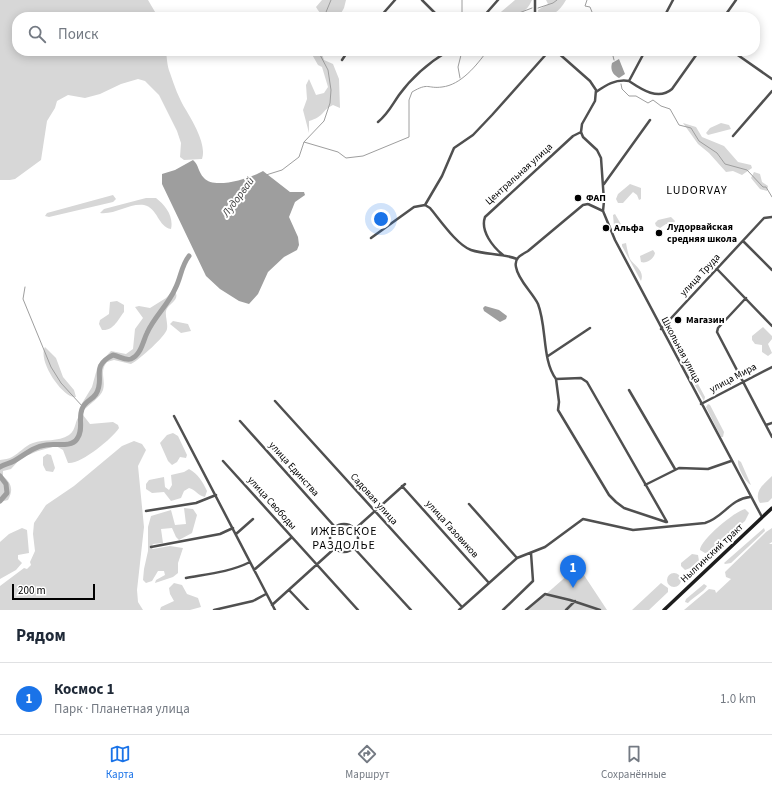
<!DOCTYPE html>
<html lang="ru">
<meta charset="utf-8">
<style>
:root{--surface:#fff;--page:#f6f6f7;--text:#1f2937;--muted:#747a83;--line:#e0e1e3;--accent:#1a73e8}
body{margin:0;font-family:"Source Sans 3",sans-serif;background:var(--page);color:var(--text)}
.scale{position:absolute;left:12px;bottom:10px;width:83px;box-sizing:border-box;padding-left:4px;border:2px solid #000;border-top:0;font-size:11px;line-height:14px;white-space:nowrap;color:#000;-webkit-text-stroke:3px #fff;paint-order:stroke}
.you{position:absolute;left:381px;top:219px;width:14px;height:14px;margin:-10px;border:3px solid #fff;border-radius:50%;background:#1a73e8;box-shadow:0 0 0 6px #1a73e833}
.badge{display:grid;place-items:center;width:26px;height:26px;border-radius:50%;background:var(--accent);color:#fff;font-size:13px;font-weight:700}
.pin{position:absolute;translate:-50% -33px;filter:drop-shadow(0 1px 2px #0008)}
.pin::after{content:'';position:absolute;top:21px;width:14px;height:12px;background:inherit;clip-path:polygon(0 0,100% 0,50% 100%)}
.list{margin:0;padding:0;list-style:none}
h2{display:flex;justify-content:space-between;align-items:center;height:52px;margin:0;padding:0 16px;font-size:17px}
h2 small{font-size:13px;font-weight:400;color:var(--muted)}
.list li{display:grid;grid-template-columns:26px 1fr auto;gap:12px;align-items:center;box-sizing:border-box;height:72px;padding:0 16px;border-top:1px solid var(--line)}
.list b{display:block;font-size:15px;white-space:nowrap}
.list p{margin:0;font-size:13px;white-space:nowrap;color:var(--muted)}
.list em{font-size:13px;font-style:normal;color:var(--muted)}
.icon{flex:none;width:22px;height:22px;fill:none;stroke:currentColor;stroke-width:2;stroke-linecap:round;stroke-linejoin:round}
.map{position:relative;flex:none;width:772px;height:610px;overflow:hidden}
.search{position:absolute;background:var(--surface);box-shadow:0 2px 10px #0003;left:12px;right:12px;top:12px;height:44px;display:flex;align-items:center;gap:10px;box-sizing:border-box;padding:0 14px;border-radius:16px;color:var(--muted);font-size:15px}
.sheet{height:124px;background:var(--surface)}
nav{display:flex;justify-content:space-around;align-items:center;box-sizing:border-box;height:56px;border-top:1px solid var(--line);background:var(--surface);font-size:11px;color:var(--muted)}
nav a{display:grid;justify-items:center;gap:2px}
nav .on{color:var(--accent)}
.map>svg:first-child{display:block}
.green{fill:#d7d7d7}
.water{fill:#9e9e9e}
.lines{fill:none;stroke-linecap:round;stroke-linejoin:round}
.stream{stroke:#9e9e9e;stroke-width:1}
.river{stroke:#9e9e9e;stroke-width:5}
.minor{stroke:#505050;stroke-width:2.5}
.secondary{stroke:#1d1d1d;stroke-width:3.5}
.poi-dot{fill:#000;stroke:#fff;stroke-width:1.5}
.labels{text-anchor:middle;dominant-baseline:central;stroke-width:4;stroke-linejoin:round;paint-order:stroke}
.street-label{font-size:10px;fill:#000;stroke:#fff}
.poi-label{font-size:10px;font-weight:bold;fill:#000;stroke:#fff;text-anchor:start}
.water-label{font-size:11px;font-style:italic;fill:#3f3f3f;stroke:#fff}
.quarter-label{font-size:12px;letter-spacing:1px;fill:#000;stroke:#fff}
</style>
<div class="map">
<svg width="772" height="610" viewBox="0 0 772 610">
<rect width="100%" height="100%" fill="#fff"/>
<path class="green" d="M0,0H148L158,17H17V51H166C167,58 167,66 170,73C174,85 179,99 186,110C193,122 207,145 202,159L184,160L180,157L181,143L177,131L159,95L145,81L138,79L121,84L100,94L85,98L68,95L57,101L55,108L47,121L41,160L15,179L10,180H0Z
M322,0H346L344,8L339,17C327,17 322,18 316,7Z
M515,0H532C524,18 512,17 495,17Z
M546,0H566C559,12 552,17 539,17L538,10L548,4Z
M310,51H321L324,60L333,64L339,79L340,108L333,105C322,110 324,117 309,121V133L303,110L307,99L306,85L309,79L316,95L324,93L328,87L322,67L318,65Z
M683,123L696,127L702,137L724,146L738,162L751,165L752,168L742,175L733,171L726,172L709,153L698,144Z
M721,123L729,125L731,129L708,135L706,133L710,128Z
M754,172L760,174L762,182L768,186L767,191L760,189L751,178Z
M630,184L641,188V199L639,200L637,195L633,192L623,203H618L616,199L618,194Z
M113,195L116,199L113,202L49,217L45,216L47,213Z
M146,198H156C165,205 174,216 171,229C158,227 158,208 144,205C129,203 115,215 100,213L104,209Z
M615,214L622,226L618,231L614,226L613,215Z
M671,217L675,221L673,224H666L660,228L656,226L655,223L658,220Z
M626,243C627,248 628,254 630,259C635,266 645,271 641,281L622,246V244Z
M653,250L655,253C654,259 646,264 641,262L640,256Z
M174,290C182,300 168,303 166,311C165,316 168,323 167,329C166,336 139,360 131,364L114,360L107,362C99,371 106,380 103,390C100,398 89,404 83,411H81V405L92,387L98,365L111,351L126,354L133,349L135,329L143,318L135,307L139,306L150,308L166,298Z
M117,301L124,305V312C118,319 114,331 102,330L99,324L100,320L109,314L110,302Z
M173,321L188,324L191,331L181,333L170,324Z
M763,327L772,336V339L768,344L772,353L768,356L762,352V345L755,344L752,340V336Z
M45,347L56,358L63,377L74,390L76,397C63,399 37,360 45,347Z
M681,355L683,356L705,397L704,401L679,358Z
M708,404L710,405L724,432L723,437H721L706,407Z
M81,415H83L90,424L113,422L118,425L119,428C113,438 80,465 68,463L63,450L56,446L38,451L21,458L11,469L3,471V476C11,483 14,489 8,500L0,502V460C4,459 9,459 12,457C20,453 24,446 33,443C44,439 58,442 69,435C77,430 74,419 81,415Z
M173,433L178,436L187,455L186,458L180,457L177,462L172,465L168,461L160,443L167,435Z
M134,441L142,444L146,450L138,466L144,527L137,590L138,602L143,610H0V586L24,568L27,569L31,565L30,562L35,551L33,534L34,523L46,505L74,486L122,446Z
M47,454L51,455L55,468L53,472L46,471L43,465V457Z
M738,460L741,462L751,485C745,482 737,467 738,460Z
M189,469C198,474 203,482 207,491L205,497C198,496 195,489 189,488L184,491L181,498L171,501L164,492L152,493L146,489V484L149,480L164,477L165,487L169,490L172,485L171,475L184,472Z
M772,476V498L768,502L760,503C753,492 764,484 772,476Z
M184,508L193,509L197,515L192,533L179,540L176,537L172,528L161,529L163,543L153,544L151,547L153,549L170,546L183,548L178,563V573L173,577L155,583L156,580L165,575L164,571H158L152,581L146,583L143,580L144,569L148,551V527L151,516L171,510L175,525L186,524Z
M745,509L749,513L745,521L710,552L705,553L700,550C700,540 735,511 745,509Z
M22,528L27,530L29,553L18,555V559L22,563L16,570L0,579V542L9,534Z
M764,528L765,531L731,563L725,564L724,563Z
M772,528V542L769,544H772V610H684L709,589L715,590L716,593L731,579L726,577L725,572L766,532Z
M692,554L698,555L699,561L693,567L685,570L681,566V563Z
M578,566L607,610H528Z
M667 580a7 7 0 1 1 14 0a7 7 0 1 1-14 0Z
M174,583L182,585L187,594L198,598L201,607L190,610H160L161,607L174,601L170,594L169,588Z
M661,583L668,588V592L649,610H632Z
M704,584L707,586C703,593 694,596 688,603L685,602L686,599Z"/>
<path class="water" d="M619,59L625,74L619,78C613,75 610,70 612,63Z
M193,160C199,165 198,172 204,178C214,190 251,178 263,171L290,192H304L305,195L295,202L289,217L298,237L299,245L297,250L284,257L268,272L258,294L249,304L239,301L220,289L206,276L162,184V174L175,170Z
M485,306L499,310L507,316L506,319L500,322L484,311L483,308Z"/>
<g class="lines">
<path class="stream" d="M587,0L585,6L590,7L594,17
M538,8L553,3L557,0
M324,17L331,0
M462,17V0
M506,17L508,14L519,13L532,8
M614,60L613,56L616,51
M460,78L458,67L462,51
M621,84L622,89L629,96H636L648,103L653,100L661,106L670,109L679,125L691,128L699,141L717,153L725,164L747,170L763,187H766L772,197
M304,142L324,121L330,103L331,90L328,70L318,51
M266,175L282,170L299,157L304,142L338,152L346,158L363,156L409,137V100L412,92C429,82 427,89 442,87C461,85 477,65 487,51
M25,287L23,299L51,367L61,383L83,407"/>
<path class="river" d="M0,467C4,464 9,464 14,461C25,455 32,447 46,445C55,443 71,448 77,439C84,429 78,419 82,409C85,401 92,400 96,394C106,378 89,367 113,355C119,356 125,361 131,359C141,355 143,341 147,333C154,317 168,305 175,289C181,278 181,266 189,256
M0,476L6,484L7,493L0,501"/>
<path class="minor" d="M422,0L439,17
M380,17L395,0
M483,17L498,0
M535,17V0
M664,17L673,0
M724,17L736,0
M556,51L590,81L596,90L595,101L582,124L581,132L583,137L597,150L601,158L604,201L603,211L615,240L762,517
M732,51L772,79
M342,60L348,51
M629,81L645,51
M596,92C606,85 615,79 629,81C641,89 658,101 672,89L699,51
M378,122C388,114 392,105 399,95C412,77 430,62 448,51
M733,136L772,91
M604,184L650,120
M425,205L430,208C440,220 457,245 471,250C486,255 502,253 517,259
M603,211L588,204L583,205L528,251C521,255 514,258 516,267C518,280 532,292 538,304C547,327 542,361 556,379L581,378L587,382L667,522
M371,238L414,207L425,205L442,176L454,148L473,135L492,115L549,51
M743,241L772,270
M503,255C493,247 480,231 485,217L573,136L581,132
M717,269L772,326
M746,298L718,328L717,332L772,437
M661,329L764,218L772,217
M548,356L590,328
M556,379L559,402L558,410L609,495L616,502L624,508L666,522
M629,390L675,469
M275,401L462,607
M701,404L772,367
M174,416L275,610
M240,421L335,527
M766,425L772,423
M223,461L358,610
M645,485L679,468L708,469L731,461
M402,486L489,583
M469,504L517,558
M146,511L196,503L216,495
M330 538a14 14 0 1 1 28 0a14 14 0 1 1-28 0Z
M355,529L405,484
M236,534L253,519
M151,547L220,534L233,528
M354,548L411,610
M254,570L292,537
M186,578C208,574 230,572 250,562
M289,590L308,610
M272,605L335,548
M214,610L253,601L266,594
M459,610L517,558L545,547L583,519L633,530L705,523C723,518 730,499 750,497
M503,610L533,581L531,553
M526,610L545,594L570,600L600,610
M566,610L575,601"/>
<path class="secondary" d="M664,610L772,508"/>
</g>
<g class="poi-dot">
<circle cx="578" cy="198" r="4"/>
<circle cx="606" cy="228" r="4"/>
<circle cx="659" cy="233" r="4"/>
<circle cx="678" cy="320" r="4"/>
</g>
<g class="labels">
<g class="street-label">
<text transform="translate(519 174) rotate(-42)">Центральная улица</text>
<text transform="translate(700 275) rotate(-47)">улица Труда</text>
<text transform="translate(681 350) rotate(62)">Школьная улица</text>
<text transform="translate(733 378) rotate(-28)">улица Мира</text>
<text transform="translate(294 469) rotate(48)">улица Единства</text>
<text transform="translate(374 499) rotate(48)">Садовая улица</text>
<text transform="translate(272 503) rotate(48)">улица Свободы</text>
<text transform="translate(452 529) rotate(48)">улица Газовиков</text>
<text transform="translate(712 553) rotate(-43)">Нылгинский тракт</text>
</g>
<g class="poi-label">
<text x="586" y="198">ФАП</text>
<text x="667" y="227">Лудорвайская<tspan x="667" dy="12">средняя школа</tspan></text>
<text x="614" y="228">Альфа</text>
<text x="686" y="320">Магазин</text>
</g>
<g class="water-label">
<text transform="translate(238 197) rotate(-54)">Лудорвай</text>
</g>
<g class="quarter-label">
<text x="697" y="190">LUDORVAY</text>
<text x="344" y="531">ИЖЕВСКОЕ<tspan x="344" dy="14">РАЗДОЛЬЕ</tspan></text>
</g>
</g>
</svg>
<div class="scale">200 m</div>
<div class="you"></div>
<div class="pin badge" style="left:573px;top:588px">1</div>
<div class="search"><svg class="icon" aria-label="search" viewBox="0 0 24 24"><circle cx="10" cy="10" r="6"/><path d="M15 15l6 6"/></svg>Поиск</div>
</div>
<section class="sheet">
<h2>Рядом<small></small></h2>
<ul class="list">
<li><span class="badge">1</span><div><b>Космос 1</b><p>Парк · Планетная улица</p></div><em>1.0 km</em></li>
</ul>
</section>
<nav>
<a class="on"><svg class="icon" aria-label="map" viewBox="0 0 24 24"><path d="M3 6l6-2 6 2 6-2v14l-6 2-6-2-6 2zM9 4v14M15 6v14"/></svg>Карта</a>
<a><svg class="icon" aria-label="directions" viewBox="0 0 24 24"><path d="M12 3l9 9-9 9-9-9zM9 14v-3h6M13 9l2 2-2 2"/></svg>Маршрут</a>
<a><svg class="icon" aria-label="saved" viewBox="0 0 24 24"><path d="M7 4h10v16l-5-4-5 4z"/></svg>Сохранённые</a>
</nav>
